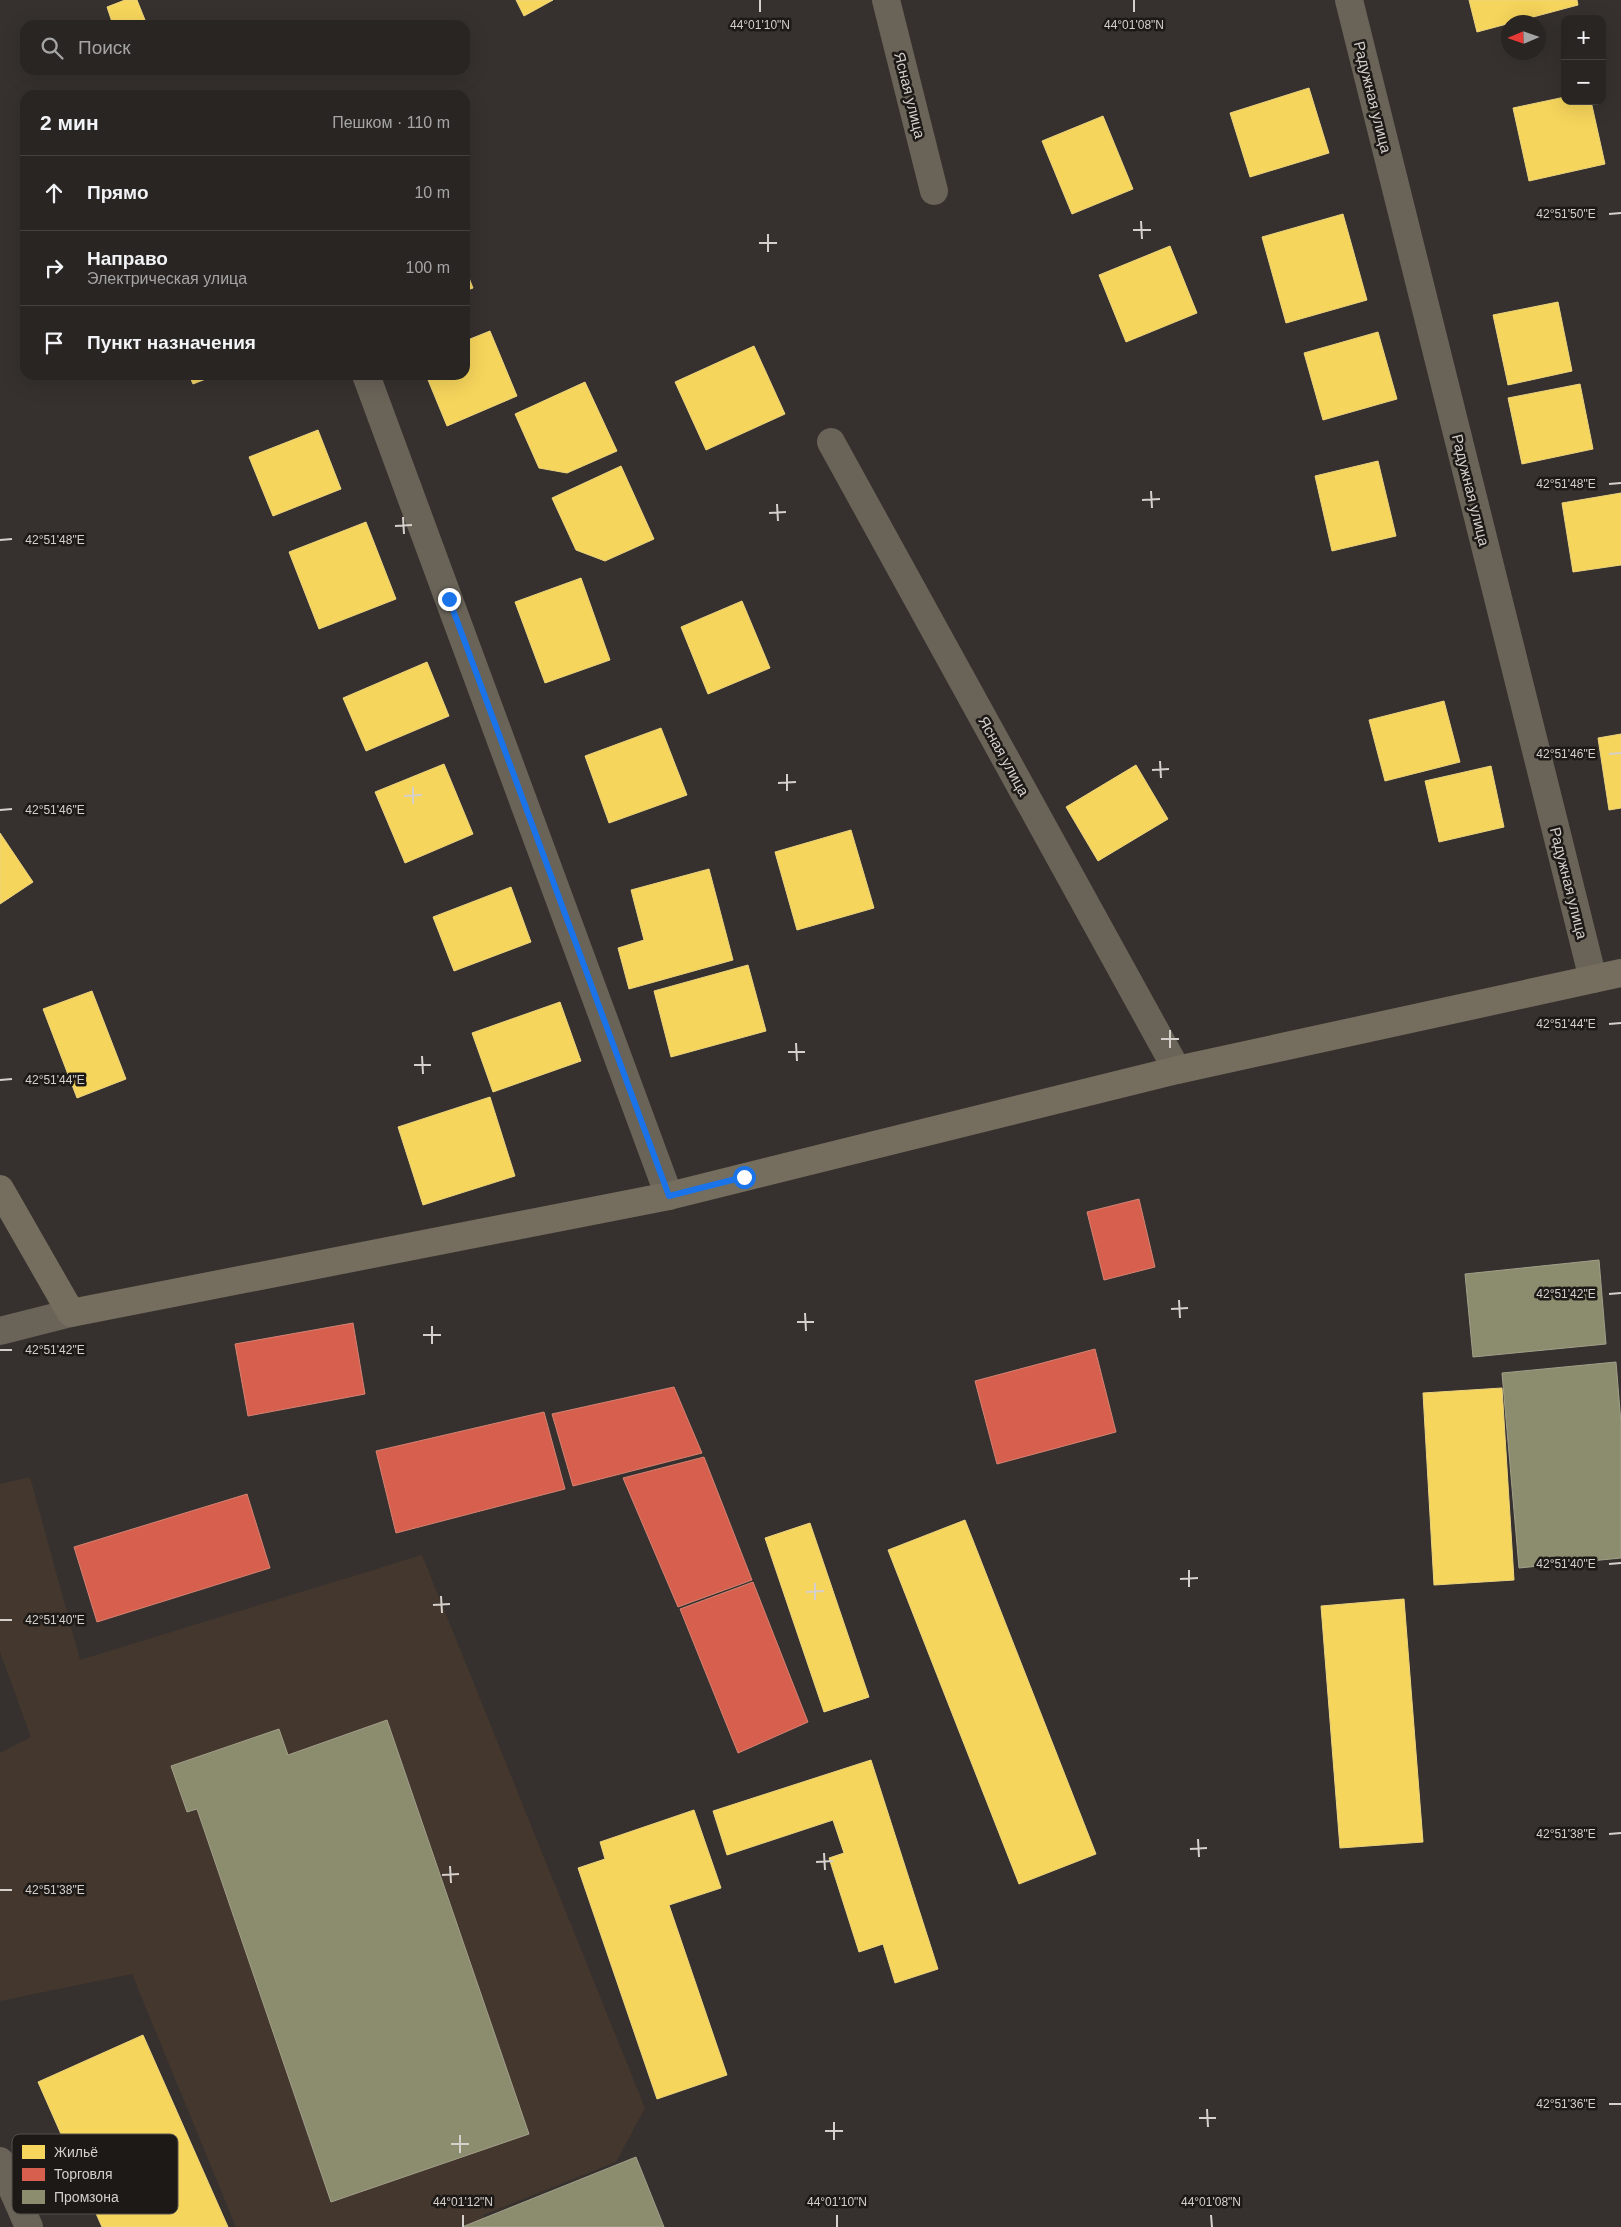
<!DOCTYPE html>
<html lang="ru">
<meta charset="utf-8">
<style>
:root{--surface:#282522;--page:#34312f;--text:#f1f3f6;--muted:#a5a5a5;--line:#444240}
body{margin:0;font-family:Arial,sans-serif;background:var(--page);color:var(--text)}
.controls{position:absolute;right:15px;top:15px;display:grid;overflow:hidden;border-radius:10px;box-shadow:0 5px 20px #0002}
.controls button{width:45px;height:45px;display:grid;place-items:center;padding:0;border:0;border-bottom:1px solid var(--line);background:var(--surface);color:var(--text);font:25px sans-serif}
.compass{position:absolute;left:1501px;top:15px;width:45px;height:45px;border-radius:50%;background:var(--surface);box-shadow:0 5px 20px #0002;rotate:268deg}
.stop{position:absolute;width:15px;height:15px;margin:-11px;border:4px solid #1a73e8;border-radius:50%;background:#fff}
.stop.end{background:#1a73e8;border-color:#fff;box-shadow:0 1px 5px #0008}
.list{margin:0;padding:0;list-style:none}
h2{display:flex;justify-content:space-between;align-items:center;height:65px;margin:0;padding:0 20px;font-size:21px}
h2 small{font-size:16px;font-weight:400;color:var(--muted)}
.list li{display:grid;grid-template-columns:32px 1fr auto;gap:15px;align-items:center;box-sizing:border-box;height:75px;padding:0 20px;border-top:1px solid var(--line)}
.list b{display:block;font-size:19px;white-space:nowrap}
.list p{margin:0;font-size:16px;white-space:nowrap;color:var(--muted)}
.list em{font-size:16px;font-style:normal;color:var(--muted)}
.icon{flex:none;width:28px;height:28px;fill:none;stroke:currentColor;stroke-width:2;stroke-linecap:round;stroke-linejoin:round}
.map{position:relative;flex:none;width:1621px;height:2227px;overflow:hidden}
.search{position:absolute;background:var(--surface);box-shadow:0 5px 20px #0002;left:20px;top:20px;width:450px;height:55px;display:flex;align-items:center;gap:12px;box-sizing:border-box;padding:0 18px;border-radius:15px;color:var(--muted);font-size:19px}
.panel{position:absolute;background:var(--surface);box-shadow:0 5px 20px #0002;left:20px;top:90px;width:450px;height:290px;border-radius:15px}
.map>svg:first-child{display:block}
.built{fill:#44372e}
.homes{fill:#f6d55c;stroke:#ecd47e}
.shops{fill:#d6604d;stroke:#d68273}
.industry{fill:#8c8c6e;stroke:#a2a08a}
.lines{fill:none;stroke-linecap:round;stroke-linejoin:round}
.street{stroke:#696358;stroke-width:28}
.secondary{stroke:#756d5e;stroke-width:28}
.route{stroke:#1a73e8;stroke-width:6}
.ticks{fill:none;stroke:#d6d0cc;stroke-width:2}
.labels{text-anchor:middle;dominant-baseline:central;stroke-width:5;stroke-linejoin:round;paint-order:stroke}
.street-label{font-size:15px;fill:#d6d0cc;stroke:#1d1916}
.key{fill:#1d1916;stroke:#54504d;stroke-width:1}
.key-label{font-size:14px;fill:#d6d0cc}
.ticks-label{font-size:12px;text-anchor:middle;fill:#d6d0cc;stroke:#1d1916;stroke-width:5;stroke-linejoin:round;paint-order:stroke}
</style>
<div class="map">
<svg width="1621" height="2227" viewBox="0 0 1621 2227">
<rect width="100%" height="100%" fill="#36312e"/>
<path class="built" d="M30,1477L80,1660L422,1555L645,2108L616,2162L483,2215L488,2227H236L132,1974L0,2001V1753L31,1737L0,1652V1484Z"/>
<path class="homes" d="M125,0H137L147,25H113L107,7Z
M516,0H553L524,16Z
M1469,0H1577L1578,5L1477,32Z
M1309,88L1329,153L1250,177L1230,113Z
M1565,97V101H1591L1605,164L1529,181L1513,108Z
M1103,116L1133,189L1072,214L1042,141Z
M1343,214L1367,300L1286,323L1262,237Z
M1170,246L1197,313L1126,342L1099,275Z
M465,268L473,288L465,291Z
M1558,302L1572,371L1508,385L1493,315Z
M490,331L517,396L447,426L426,375H465V341Z
M1378,332L1397,399L1323,420L1304,353Z
M754,346L785,414L706,450L675,382Z
M189,375H216L193,384Z
M585,382L617,451L567,473L539,468L515,414Z
M1580,384L1593,449L1522,464L1508,398Z
M318,430L341,489L273,516L249,457Z
M1378,461L1396,536L1332,551L1315,476Z
M621,466L654,539L605,561L576,550L552,498Z
M1621,493V565L1573,572L1562,503Z
M366,522L396,599L319,629L289,552Z
M581,578L610,660L545,683L515,602Z
M742,601L770,668L708,694L681,627Z
M427,662L449,716L366,751L343,698Z
M1444,701L1460,762L1385,781L1369,720Z
M661,728L687,795L609,823L585,756Z
M1621,734V808L1609,810L1598,738Z
M444,764L473,834L405,863L375,792Z
M1136,765L1168,819L1098,861L1066,807Z
M1491,766L1504,827L1439,842L1425,781Z
M851,830L874,908L797,930L775,852Z
M0,833L33,882L0,904Z
M709,869L733,960L629,989L618,948L644,940L631,890Z
M511,887L531,942L454,971L433,917Z
M748,965L766,1031L671,1057L654,991Z
M92,991L126,1079L77,1098L43,1009Z
M560,1002L581,1061L493,1092L472,1033Z
M490,1097L515,1176L423,1205L398,1127Z
M1502,1388L1514,1580L1434,1585L1423,1393Z
M965,1520L1096,1854L1019,1884L888,1550Z
M810,1523L869,1697L824,1712L765,1538Z
M1404,1599L1423,1842L1340,1848L1321,1606Z
M871,1760L938,1969L895,1983L883,1944L859,1952L829,1858L844,1853L833,1820L727,1855L713,1811Z
M694,1810L721,1888L669,1905L727,2075L657,2099L578,1868L605,1859L600,1842Z
M143,2035L228,2227H102L38,2082Z"/>
<path class="shops" d="M1139,1199L1155,1267L1104,1280L1087,1212Z
M353,1323L365,1394L248,1416L235,1344Z
M1095,1349L1116,1432L997,1464L975,1381Z
M674,1387L702,1453L573,1486L552,1414Z
M544,1412L565,1489L396,1533L376,1451Z
M704,1457L752,1580L678,1607L623,1478Z
M247,1494L270,1568L97,1622L74,1547Z
M753,1582L808,1722L738,1753L680,1609Z"/>
<path class="industry" d="M1599,1260L1606,1344L1473,1357L1465,1274Z
M1616,1362L1621,1423V1558L1519,1568L1502,1373Z
M387,1720L529,2134L331,2202L197,1809L187,1812L171,1766L279,1729L288,1755Z
M636,2157L664,2227H462Z"/>
<g class="lines">
<path class="street" d="M886,0L934,191
M1349,0L1593,979
M366,375L669,1196
M831,442L1177,1070
M0,1331L71,1313
M0,2161L29,2227"/>
<path class="secondary" d="M0,1189L71,1313L669,1196L1177,1070L1621,973"/>
</g>
<g class="lines">
<path class="route" d="M449,599L669,1196L744,1177"/>
</g>
<path class="ticks" d="M760,0V12M1134,0V12M1609,214L1621,213M1141,221L1142,239M1133,230H1151M768,234V252M759,243H777M1609,484L1621,483M1151,491L1152,508M1142,500L1160,499M777,504L778,521M769,513L786,512M403,517L404,534M395,526L412,525M0,540L12,539M1609,754L1621,753M1160,761L1161,778M1152,770L1169,769M787,774V791M778,783L796,782M413,787V804M404,796L422,795M0,810L12,809M1609,1024L1621,1023M1170,1030V1048M1161,1039H1179M796,1043L797,1061M788,1052H805M422,1056L423,1074M414,1065H431M0,1080L12,1079M1609,1294L1621,1293M1179,1300L1180,1318M1171,1309L1188,1308M805,1313L806,1331M797,1322H814M432,1326V1344M423,1335H441M0,1350H12M1609,1564L1621,1563M1189,1570V1587M1180,1579L1198,1578M815,1583V1600M806,1592L824,1591M441,1596L442,1613M433,1605L450,1604M0,1620H12M1609,1834L1621,1833M1198,1839L1199,1857M1190,1849L1207,1848M824,1853L825,1870M816,1862L833,1861M450,1866L451,1883M442,1875L459,1874M0,1890H12M1609,2104H1621M1207,2109L1208,2127M1199,2118H1216M834,2122V2140M825,2131H843M460,2135V2153M451,2144H469M463,2215V2227M837,2215V2227M1211,2215L1212,2227"/>
<g class="labels">
<g class="street-label">
<text transform="translate(910 95) rotate(76)">Ясная улица</text>
<text transform="translate(1373 97) rotate(76)">Радужная улица</text>
<text transform="translate(1471 490) rotate(76)">Радужная улица</text>
<text transform="translate(1004 756) rotate(61)">Ясная улица</text>
<text transform="translate(1569 883) rotate(76)">Радужная улица</text>
</g>
</g>
<rect x="12" y="2134" width="166" height="80" rx="8" class="key"/>
<rect x="22" y="2145" width="23" height="14" fill="#f6d55c"/>
<rect x="22" y="2168" width="23" height="13" fill="#d6604d"/>
<rect x="22" y="2190" width="23" height="14" fill="#8c8c6e"/>
<g class="key-label">
<text x="54" y="2157">Жильё</text>
<text x="54" y="2179">Торговля</text>
<text x="54" y="2202">Промзона</text>
</g>
<g class="ticks-label">
<text x="760" y="29">44°01'10"N</text>
<text x="1134" y="29">44°01'08"N</text>
<text x="1566" y="218">42°51'50"E</text>
<text x="1566" y="488">42°51'48"E</text>
<text x="55" y="544">42°51'48"E</text>
<text x="1566" y="758">42°51'46"E</text>
<text x="55" y="814">42°51'46"E</text>
<text x="1566" y="1028">42°51'44"E</text>
<text x="55" y="1084">42°51'44"E</text>
<text x="1566" y="1298">42°51'42"E</text>
<text x="55" y="1354">42°51'42"E</text>
<text x="1566" y="1568">42°51'40"E</text>
<text x="55" y="1624">42°51'40"E</text>
<text x="1566" y="1838">42°51'38"E</text>
<text x="55" y="1894">42°51'38"E</text>
<text x="1566" y="2108">42°51'36"E</text>
<text x="463" y="2206">44°01'12"N</text>
<text x="837" y="2206">44°01'10"N</text>
<text x="1211" y="2206">44°01'08"N</text>
</g>
</svg>
<div class="controls">
<button>+</button>
<button>−</button>
</div>
<svg class="compass" viewBox="-18 -18 36 36"><path d="M0-13l5 13h-10z" fill="#e53935"/><path d="M0 13l5-13h-10z" fill="#a5a5a5"/></svg>
<div class="stop" style="left:744px;top:1177px"></div>
<div class="stop end" style="left:449px;top:599px"></div>
<div class="search"><svg class="icon" aria-label="search" viewBox="0 0 24 24"><circle cx="10" cy="10" r="6"/><path d="M15 15l6 6"/></svg>Поиск</div>
<section class="panel">
<h2>2 мин<small>Пешком · 110 m</small></h2>
<ul class="list">
<li><svg class="icon" aria-label="ahead" viewBox="0 0 24 24"><path d="M12 20V5M6 11l6-6 6 6"/></svg><div><b>Прямо</b></div><em>10 m</em></li>
<li><svg class="icon" aria-label="right" viewBox="0 0 24 24"><path d="M7 20v-9h11M14 6l5 5-5 5"/></svg><div><b>Направо</b><p>Электрическая улица</p></div><em>100 m</em></li>
<li><svg class="icon" aria-label="arrive" viewBox="0 0 24 24"><path d="M6 21V4h12l-3 4 3 4H6"/></svg><div><b>Пункт назначения</b></div></li>
</ul>
</section>
</div>
